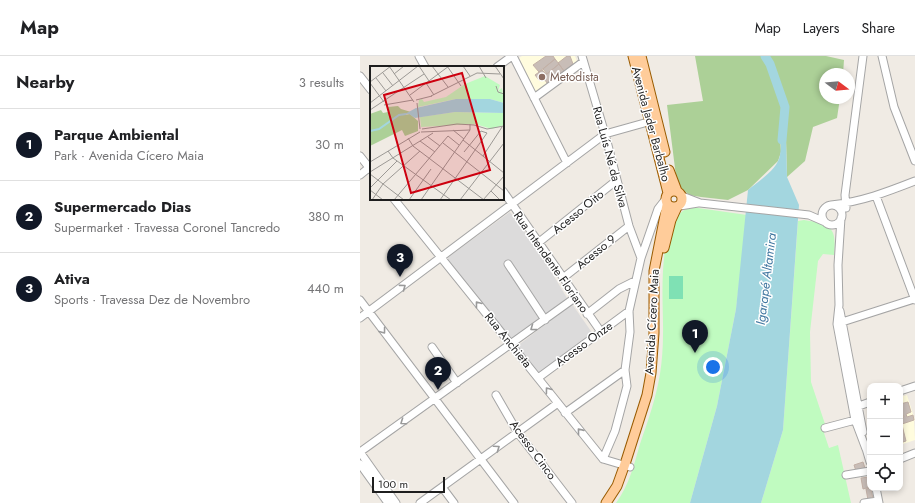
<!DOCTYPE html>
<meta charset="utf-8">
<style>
:root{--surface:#fff;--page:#f2f2f2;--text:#202124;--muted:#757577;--line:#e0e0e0;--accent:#111827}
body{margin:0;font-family:Jost,sans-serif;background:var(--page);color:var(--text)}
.controls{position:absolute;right:12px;bottom:12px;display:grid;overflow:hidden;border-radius:8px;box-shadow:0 2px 6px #0003}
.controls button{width:36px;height:36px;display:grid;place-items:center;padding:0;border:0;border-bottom:1px solid var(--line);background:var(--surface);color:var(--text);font:20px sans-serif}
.compass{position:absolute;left:459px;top:12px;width:36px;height:36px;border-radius:50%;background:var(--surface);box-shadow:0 2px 6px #0003;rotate:106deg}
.scale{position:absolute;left:12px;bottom:10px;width:73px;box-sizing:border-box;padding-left:4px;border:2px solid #1e1e1e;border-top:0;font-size:11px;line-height:14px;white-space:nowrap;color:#1e1e1e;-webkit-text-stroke:3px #fff;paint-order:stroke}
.you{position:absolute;left:353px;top:311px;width:14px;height:14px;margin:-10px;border:3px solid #fff;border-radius:50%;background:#1a73e8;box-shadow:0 0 0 6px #1a73e833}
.badge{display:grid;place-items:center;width:26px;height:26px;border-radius:50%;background:var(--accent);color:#fff;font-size:13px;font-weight:700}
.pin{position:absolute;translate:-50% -33px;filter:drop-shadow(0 1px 2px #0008)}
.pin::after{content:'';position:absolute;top:21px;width:14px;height:12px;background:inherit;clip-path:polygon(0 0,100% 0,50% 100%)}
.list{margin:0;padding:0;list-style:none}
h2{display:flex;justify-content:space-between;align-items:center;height:52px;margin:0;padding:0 16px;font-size:17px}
h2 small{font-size:13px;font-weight:400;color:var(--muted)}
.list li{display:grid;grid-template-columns:26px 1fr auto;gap:12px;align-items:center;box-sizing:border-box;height:72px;padding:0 16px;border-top:1px solid var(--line)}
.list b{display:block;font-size:15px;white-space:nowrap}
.list p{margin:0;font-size:13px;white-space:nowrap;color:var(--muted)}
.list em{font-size:13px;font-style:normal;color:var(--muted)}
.icon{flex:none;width:22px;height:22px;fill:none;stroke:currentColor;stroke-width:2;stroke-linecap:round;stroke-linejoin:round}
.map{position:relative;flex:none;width:555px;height:447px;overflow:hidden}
header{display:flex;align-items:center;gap:24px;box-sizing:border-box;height:56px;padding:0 20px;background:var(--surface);border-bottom:1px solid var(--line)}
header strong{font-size:19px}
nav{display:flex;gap:22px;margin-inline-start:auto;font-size:14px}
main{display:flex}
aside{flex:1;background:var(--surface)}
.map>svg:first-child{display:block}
.residential{fill:#dcdbdb}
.education{fill:#fffcde}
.forest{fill:#acd097}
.park{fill:#c0fbc0}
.pitch{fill:#7fe1b4}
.water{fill:#a3d6df}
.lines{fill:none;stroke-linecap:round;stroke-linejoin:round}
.river{stroke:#a3d6df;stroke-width:9}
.building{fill:#c8bdb7;stroke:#c2b0a6}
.minor-casing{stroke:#a5a5a5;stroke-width:9}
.major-casing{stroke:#995b00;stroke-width:11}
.minor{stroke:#fff;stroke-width:7}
.major{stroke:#ffcc9a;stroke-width:9}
.oneway{stroke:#9a9a9a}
.education-dot{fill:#8d6e63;stroke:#fff;stroke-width:1.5}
.labels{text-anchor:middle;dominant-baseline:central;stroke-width:3;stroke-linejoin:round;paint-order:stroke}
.education-label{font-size:12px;fill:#785e54;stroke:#fff;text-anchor:start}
.street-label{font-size:12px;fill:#1e1e1e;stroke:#fff}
.water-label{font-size:13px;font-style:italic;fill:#4278a1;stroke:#fff}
.inset-river{fill:none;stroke:#a3d6df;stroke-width:2}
.inset-road{fill:none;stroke:#9c9995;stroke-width:1}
.view{fill:#cd000f;fill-opacity:0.15;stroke:#cd000f;stroke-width:2}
.inset-edge{fill:none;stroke:#1e1e1e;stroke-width:2}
</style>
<header>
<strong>Map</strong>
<nav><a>Map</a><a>Layers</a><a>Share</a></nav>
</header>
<main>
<aside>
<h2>Nearby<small>3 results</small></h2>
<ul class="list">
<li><span class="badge">1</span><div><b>Parque Ambiental</b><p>Park · Avenida Cícero Maia</p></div><em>30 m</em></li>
<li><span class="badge">2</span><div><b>Supermercado Dias</b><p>Supermarket · Travessa Coronel Tancredo</p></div><em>380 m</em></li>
<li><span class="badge">3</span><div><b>Ativa</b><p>Sports · Travessa Dez de Novembro</p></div><em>440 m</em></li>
</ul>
</aside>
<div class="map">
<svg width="555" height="447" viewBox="0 0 555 447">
<rect width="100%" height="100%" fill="#f0ebe4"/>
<path class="residential" d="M150,156L177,192L207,242L151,285L87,202Z
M212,248L233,278L178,319L156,291Z"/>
<path class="education" d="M162,0H215L217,5L176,37L159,2Z
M547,339L555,364L554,365L555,384L540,389V341Z"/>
<path class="forest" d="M335,0H466L484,4L483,18H465V42H480L477,62L453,71L445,105L427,121L426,82L423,74L420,80L421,96L418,105L388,134L368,144L341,141L329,139L317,128L307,49L343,45Z"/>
<path class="park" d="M331,151L387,159L376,253L357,350L330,447H256C269,429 274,409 280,388C288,365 296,342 300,318C302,305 303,291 303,278C304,249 294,161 331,151Z
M444,164C471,168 477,171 474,199L463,198L458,205L450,276L451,326L465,368L464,377L469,392L478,389L491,447H401L423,374L438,165Z"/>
<path class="pitch" d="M309,220H323V243H309Z"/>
<path class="water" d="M423,74L426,82L427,121L439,149L423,374L401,447H330L357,350L376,253L388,134C399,125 418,113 420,99C422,90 419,82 423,74Z"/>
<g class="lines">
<path class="river" d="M405,0L410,8L425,51L422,84"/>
</g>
<path class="building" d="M186,0H193L195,3L179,16L173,9Z
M207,0H210L213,8L204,15L198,7Z
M195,3L199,8L187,18L183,13Z
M199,8L204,15L187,27L183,21Z
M182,14L186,18L179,24L175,19Z
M548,346L551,356L546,358L547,361L553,359L554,364L542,368L540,362L544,361L543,359L540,360V348Z
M540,369H542L546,385L540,387Z
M503,406L505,412L496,415L494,409Z
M509,421L510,431L503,433L501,422Z
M511,432L513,443L508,444L506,433Z"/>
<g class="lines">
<defs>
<path id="minor" d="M59,0L65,11
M153,0L207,107
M222,0L245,78L269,170L281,202
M522,0L534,51L555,105
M137,11L152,0
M0,20L11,34
M174,42L223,6
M0,100L11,114
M0,119L11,110
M143,135L241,276
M322,140L340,147L449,159L465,166
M516,140L555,244
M34,143L243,403L270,411
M471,149C501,146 527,136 555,125
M462 159a10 10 0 1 1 20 0a10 10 0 1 1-20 0Z
M320,150L338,147
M486,152L485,139L503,0
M481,162L478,209L479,249L477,268L495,364L506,393
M178,187L257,124
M148,208L185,264
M203,222L269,170
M0,244L154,447
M480,255L503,376
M227,258L259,233L275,225
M0,262L245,78L295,64
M479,267L554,243
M72,291L97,327
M178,322L269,255
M540,335L555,330
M136,339L158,377L212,447
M499,350L510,346
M205,357L265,314
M465,372L499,363
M505,389L510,406
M0,396L216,241
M0,396L36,447
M243,403L255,375L267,330L265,314L270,276L269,255L281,202L298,153L305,144
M540,403L555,397
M0,408L28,447
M486,419L510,415
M82,431L94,447
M516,432L519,447
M60,447L198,347
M504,447L518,445"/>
<path id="major" d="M273,0L308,137
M281,0L305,96
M309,114L317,135
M306 143a8 8 0 1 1 16 0a8 8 0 1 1-16 0Z
M304,192L311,164L317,151
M246,447L257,430L266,405L287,339L291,317L294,277V215L307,149"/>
</defs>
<use href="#minor" class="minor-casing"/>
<use href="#major" class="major-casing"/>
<use href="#minor" class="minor"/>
<use href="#major" class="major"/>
</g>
<defs><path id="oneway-chevron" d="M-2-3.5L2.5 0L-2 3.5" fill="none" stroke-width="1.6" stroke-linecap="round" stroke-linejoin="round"/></defs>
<g class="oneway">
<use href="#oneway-chevron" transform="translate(43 231) rotate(-36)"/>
<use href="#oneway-chevron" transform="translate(118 248) rotate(-128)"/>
<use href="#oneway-chevron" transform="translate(173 272) rotate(144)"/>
<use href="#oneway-chevron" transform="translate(23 275) rotate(53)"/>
<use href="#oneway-chevron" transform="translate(188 334) rotate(-127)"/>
<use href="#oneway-chevron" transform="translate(43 366) rotate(145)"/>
<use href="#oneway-chevron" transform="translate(220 375) rotate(-129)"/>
<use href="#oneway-chevron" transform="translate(137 392) rotate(-35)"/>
</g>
<circle class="education-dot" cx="182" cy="21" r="4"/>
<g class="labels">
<g class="education-label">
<text x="190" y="21">Metodista</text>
</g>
<g class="street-label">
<text transform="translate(291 68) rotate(75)">Avenida Jader Barbalho</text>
<text transform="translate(250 101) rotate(75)">Rua Luís Né da Silva</text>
<text transform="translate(218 156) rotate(-39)">Acesso Oito</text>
<text transform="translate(236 196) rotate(-39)">Acesso 9</text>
<text transform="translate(191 206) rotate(55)">Rua Intendente Floriano</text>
<text transform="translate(292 266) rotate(-87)">Avenida Cícero Maia</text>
<text transform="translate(148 284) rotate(51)">Rua Anchieta</text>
<text transform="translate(224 288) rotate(-36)">Acesso Onze</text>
<text transform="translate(173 394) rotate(54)">Acesso Cinco</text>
</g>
<g class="water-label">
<text transform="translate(406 223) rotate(-83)">Igarapé Altamira</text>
</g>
</g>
<g transform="translate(10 10)">
<rect width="134" height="134" fill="#f0ebe4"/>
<path d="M28,40L31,43L41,46L34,49L40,48L48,55V65L35,70L32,64L0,80V48L11,44L13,47L18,46V41Z" fill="#acd097"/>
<path d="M115,10L130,19L128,25L132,22L134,37L120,33H86L48,41L49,34L52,33L54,36L76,31L95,18ZM85,46L134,47V59L122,63L105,58L51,61L50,51Z" fill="#c0fbc0"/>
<path d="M86,33H120L134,37V47L85,46L45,52L39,48L33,49L46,42Z" fill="#a3d6df"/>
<path class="inset-river" d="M0,65L9,63L29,49L36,48"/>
<path class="inset-road" d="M19,0L44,36M49,0L59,15M62,0L78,21M77,0L91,20M93,0L100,10M109,0L116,12M125,0L134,13M13,7L23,20M24,8L34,0M6,12L16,25M0,16L21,0M0,17L14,36M56,17L64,29M126,20L128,26L134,28M40,29L79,0M61,30L107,7L130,8M46,34L62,30M0,37L48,0M47,37L50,63M14,39L43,34M0,44L54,8M52,63L87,58L104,59L117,63L134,60M83,64L94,73M51,66L100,64M78,70L89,79M58,71L70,80M38,72L43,80L114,134M93,74L134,107M50,75L65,86M73,77L134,125M18,85L23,92L81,134M113,90L132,61M0,96L50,66M0,106L63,67M0,108L34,134M0,122L27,95M0,124L13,134M121,125L130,134M2,134L13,118L50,85M24,134L78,70M39,134L61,103M51,134L100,64V58M70,134L117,67L111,65L94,86M90,134L134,77M113,134L134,110"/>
<path class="view" d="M92,7L120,104L41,127L14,29Z"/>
<rect width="134" height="134" class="inset-edge"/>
</g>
</svg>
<div class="controls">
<button>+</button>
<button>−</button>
<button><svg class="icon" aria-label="locate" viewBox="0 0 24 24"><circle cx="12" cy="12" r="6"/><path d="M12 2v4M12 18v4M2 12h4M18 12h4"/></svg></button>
</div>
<svg class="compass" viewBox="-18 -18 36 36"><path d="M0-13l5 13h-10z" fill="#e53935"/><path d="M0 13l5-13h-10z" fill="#757577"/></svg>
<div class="scale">100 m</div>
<div class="you"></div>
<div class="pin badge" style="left:335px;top:297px">1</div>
<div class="pin badge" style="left:78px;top:334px">2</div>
<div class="pin badge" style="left:40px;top:221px">3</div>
</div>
</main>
